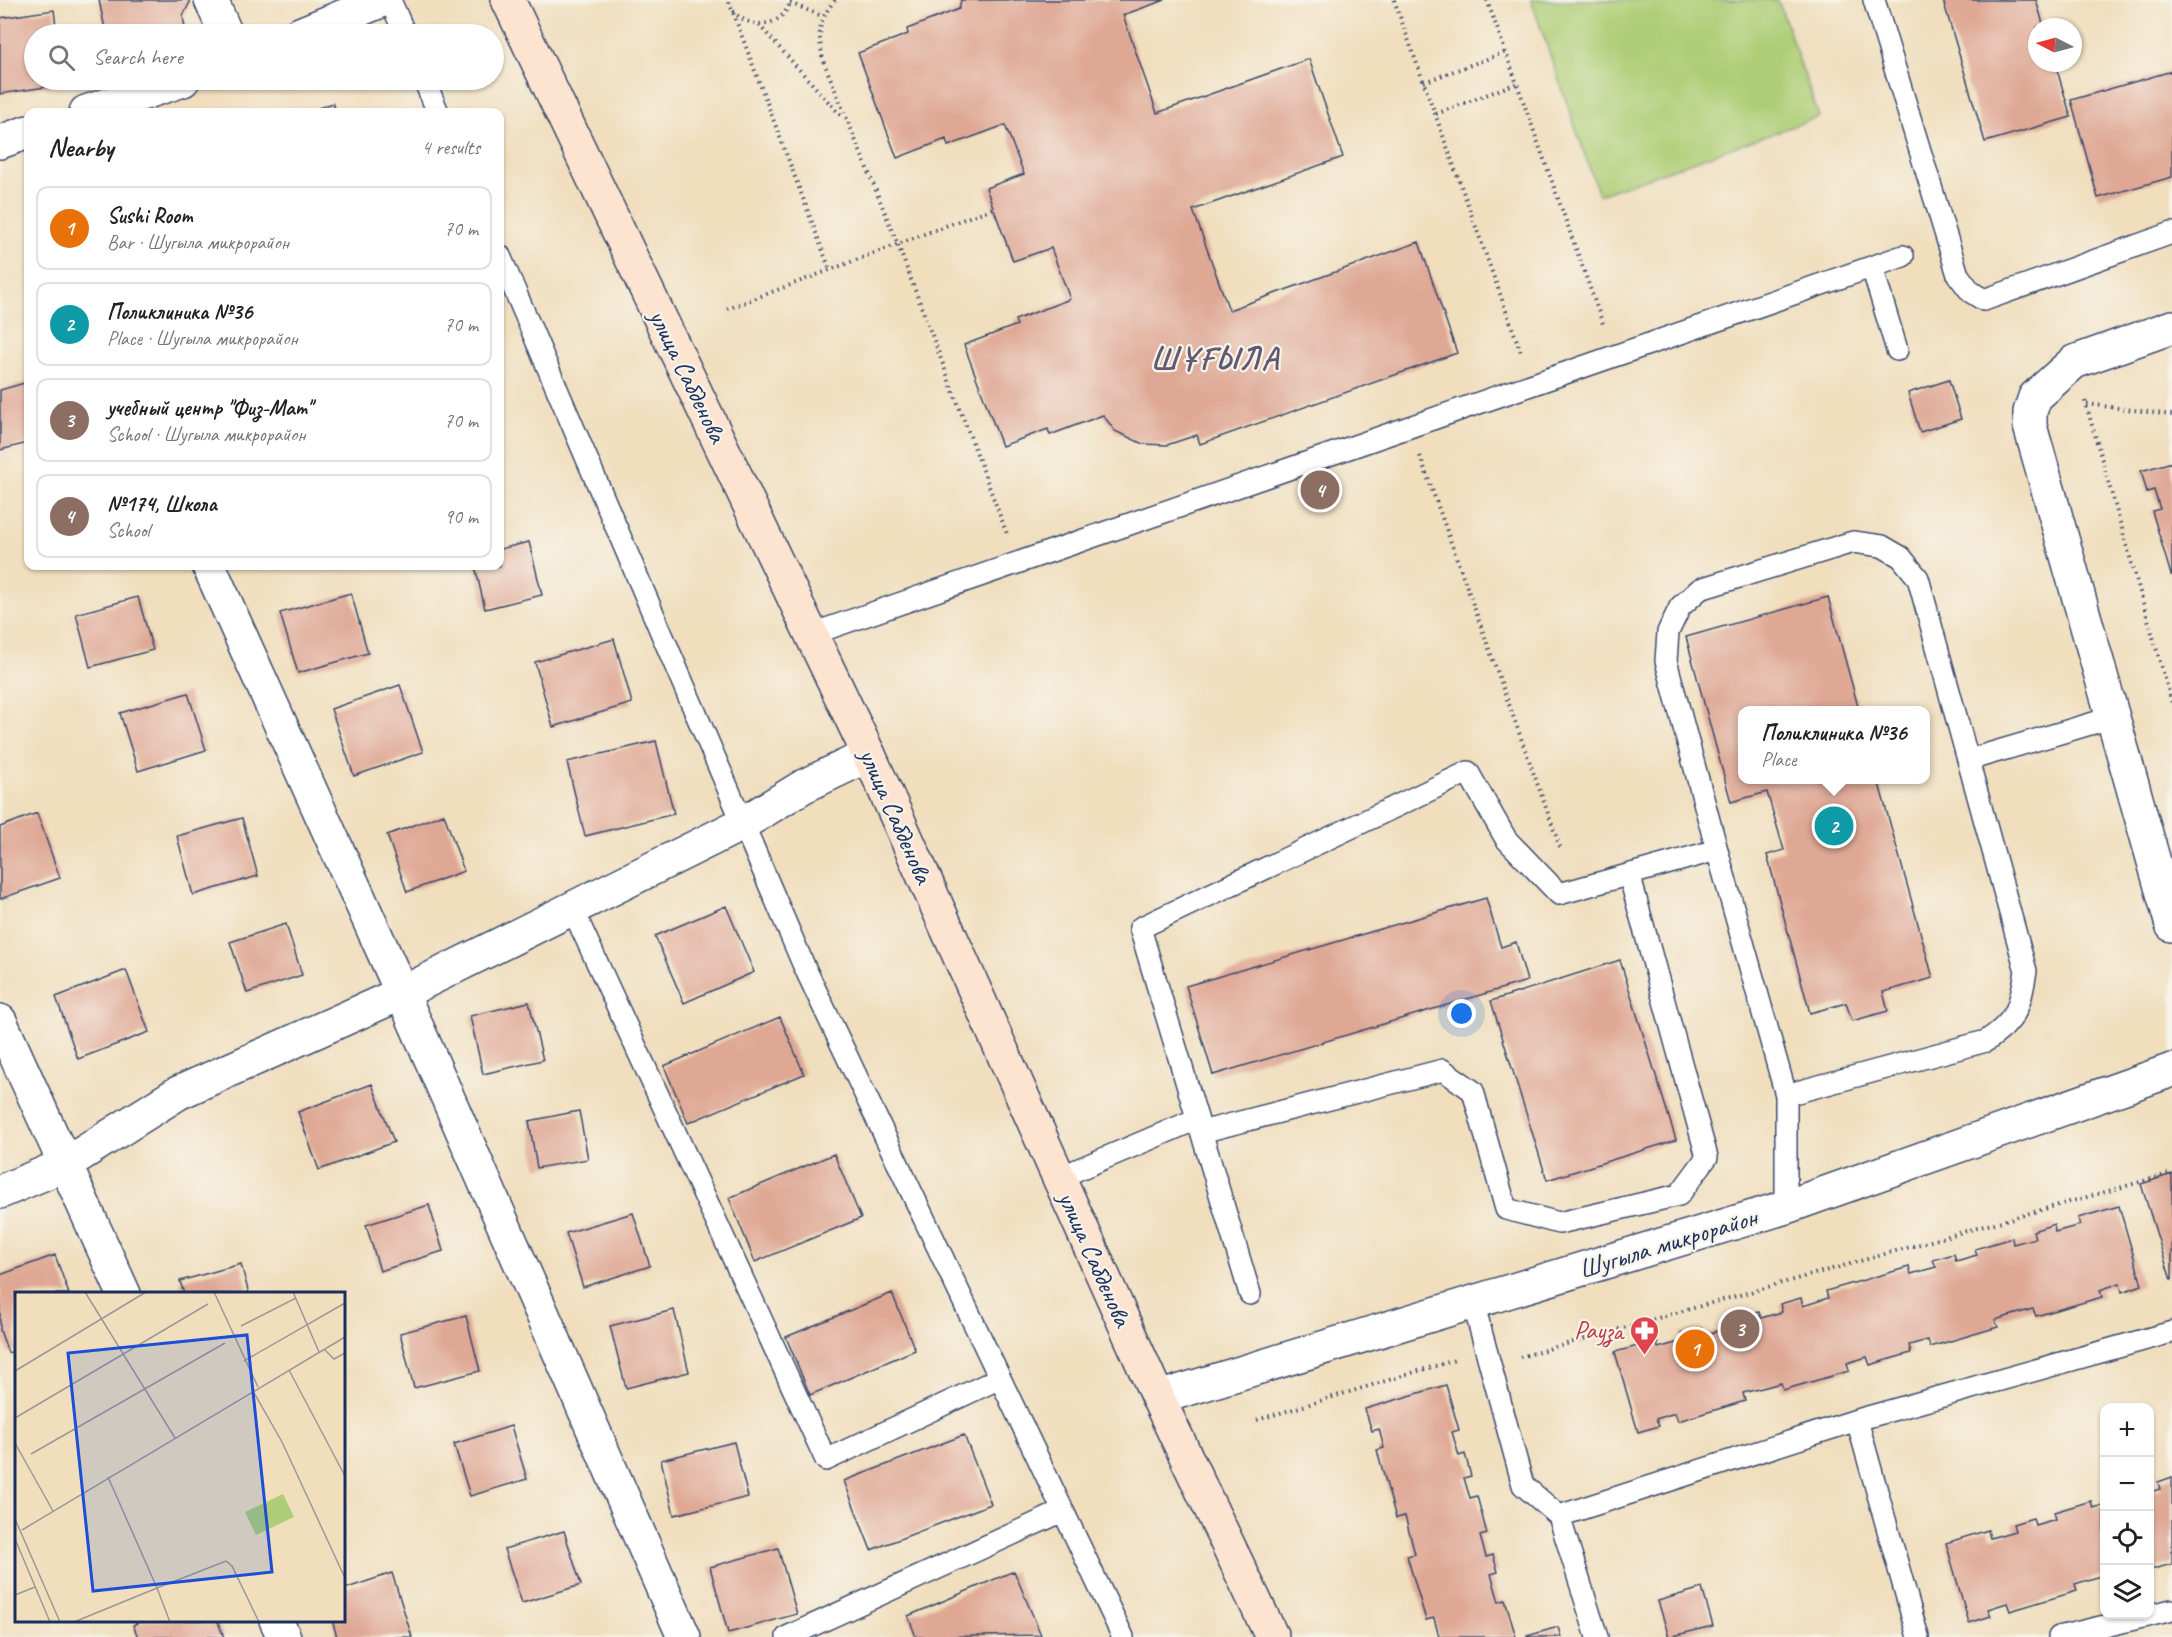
<!DOCTYPE html>
<meta charset="utf-8">
<style>
:root{--surface:#fff;--page:#f2f2f2;--text:#222;--muted:#767676;--line:#e0e0e0;--accent:#b5179e}
body{margin:0;font-family:Caveat,sans-serif;background:var(--page);color:var(--text)}
.controls{position:absolute;right:18px;bottom:18px;display:grid;overflow:hidden;border-radius:12px;box-shadow:0 2px 4px #0004}
.controls button{width:54px;height:54px;display:grid;place-items:center;padding:0;border:0;border-bottom:2px solid var(--line);background:var(--surface);color:var(--text);font:30px sans-serif}
.compass{position:absolute;left:2028px;top:18px;width:54px;height:54px;border-radius:50%;background:var(--surface);box-shadow:0 2px 4px #0004;rotate:276deg}
.you{position:absolute;left:1462px;top:1014px;width:21px;height:21px;margin:-15px;border:4px solid #fff;border-radius:50%;background:#1a73e8;box-shadow:0 0 0 9px #1a73e833}
.badge{display:grid;place-items:center;width:39px;height:39px;border-radius:50%;background:var(--accent);color:#fff;font-size:20px;font-weight:700}
.pin{position:absolute;translate:-50% -50%;border:3px solid #fff;box-shadow:0 2px 6px #0006}
.popup{position:absolute;left:1738px;top:706px;width:192px;height:78px;box-sizing:border-box;display:grid;place-content:center;border-radius:12px;background:var(--surface);filter:drop-shadow(0 2px 4px #0005);font-size:20px;white-space:nowrap;color:var(--muted)}
.popup b{font-size:22px;color:var(--text)}
.popup::after{content:'';position:absolute;left:50%;top:100%;margin-left:-12px;border:12px solid transparent;border-top-color:var(--surface)}
.list{margin:0;padding:0;list-style:none}
h2{display:flex;justify-content:space-between;align-items:center;height:78px;margin:0;padding:0 24px;font-size:26px}
h2 small{font-size:20px;font-weight:400;color:var(--muted)}
.list li{display:grid;grid-template-columns:39px 1fr auto;gap:18px;align-items:center;box-sizing:border-box;height:84px;margin:0 12px 12px;padding:0 12px;border:2px solid var(--line);border-radius:12px}
.list b{display:block;font-size:22px;white-space:nowrap}
.list p{margin:0;font-size:20px;white-space:nowrap;color:var(--muted)}
.list em{font-size:20px;font-style:normal;color:var(--muted)}
.icon{flex:none;width:33px;height:33px;fill:none;stroke:currentColor;stroke-width:2;stroke-linecap:round;stroke-linejoin:round}
.map{position:relative;flex:none;width:2172px;height:1637px;overflow:hidden}
.search{position:absolute;background:var(--surface);box-shadow:0 2px 4px #0004;left:24px;top:24px;width:480px;height:66px;display:flex;align-items:center;gap:15px;box-sizing:border-box;padding:0 21px;border-radius:33px;color:var(--muted);font-size:22px}
.panel{position:absolute;background:var(--surface);box-shadow:0 2px 4px #0004;left:24px;top:108px;width:480px;height:462px;border-radius:12px}
.map>svg:first-child{display:block}
.green{fill:#adce76;stroke:#647e6a;stroke-width:1.5}
.building{fill:#dfa895}
.lines{fill:none;stroke-linecap:round;stroke-linejoin:round}
.lane-casing{stroke:#3b496c;stroke-width:24}
.street-casing{stroke:#3b496c;stroke-width:36}
.secondary-casing{stroke:#3b496c;stroke-width:36}
.path{stroke:#3b496c;stroke-width:4;stroke-dasharray:1.5 4.5;stroke-linecap:butt}
.lane{stroke:#fff;stroke-width:21}
.street{stroke:#fff;stroke-width:33}
.secondary{stroke:#fde4d0;stroke-width:33}
.labels{text-anchor:middle;dominant-baseline:central;stroke-width:4.5;stroke-linejoin:round;paint-order:stroke}
.street-label{font-size:26px;fill:#1b2f5e;stroke:#f7f3e8}
.health-label{font-size:26px;fill:#be3a42;stroke:#f7f3e8;text-anchor:end}
.district-label{font-size:32px;font-weight:bold;letter-spacing:1.5px;fill:#605971;stroke:#f7f3e8}
.inset-road{fill:none;stroke:#9b9897;stroke-width:1.5}
.view{fill:#1d4ed8;fill-opacity:0.15;stroke:#1d4ed8;stroke-width:3}
.inset-edge{fill:none;stroke:#1b2f5e;stroke-width:3}
</style>
<div class="map">
<svg width="2172" height="1637" viewBox="0 0 2172 1637">
<rect width="100%" height="100%" fill="#f7f3e8"/>
<filter id="ink" filterUnits="userSpaceOnUse"><feTurbulence type="fractalNoise" baseFrequency=".0167" numOctaves="2"/><feDisplacementMap in="SourceGraphic" scale="12" xChannelSelector="R" yChannelSelector="G"/><feConvolveMatrix kernelMatrix="1 2 1 2 8 2 1 2 1" color-interpolation-filters="sRGB"/></filter>
<filter id="wash" filterUnits="userSpaceOnUse"><feTurbulence type="fractalNoise" baseFrequency=".008" numOctaves="4" result="noise"/><feDisplacementMap in="SourceGraphic" scale="24" xChannelSelector="R" yChannelSelector="G"/><feGaussianBlur stdDeviation="1.35" result="paint"/><feColorMatrix in="noise" values="0 0 0 0 0 0 0 0 0 0 0 0 0 0 0 0 0 1.4 0 .05"/><feComposite in="paint" operator="in"/></filter>
<g filter="url(#wash)">
<rect width="100%" height="100%" fill="#f0debd"/>
<path class="green" d="M1531,0H1778L1819,117L1599,195Z"/>
<g id="blocks">
<path class="building" d="M99,0H188L190,2L183,16L186,34H106Z
M961,0H1165L1123,15L1157,113L1309,59L1343,157L1193,210L1229,310L1419,242L1457,353L1200,444L1197,435L1167,445L1143,444L1115,431L1103,415L1050,435L1048,429L1002,446L964,345L1017,325L1015,320L1070,299L1051,248L1013,261L986,188L1024,174L1005,125L948,146L946,139L897,158L858,53L908,34L907,29L959,9Z
M1943,0H2036L2044,27H2037V63H2055L2071,117L1985,142Z
M54,10L57,34H34V80H65V84L0,94V18Z
M2172,71V177L2098,198L2071,100Z
M333,103L336,112H307Z
M1949,380L1961,419L1920,432L1908,393Z
M28,382V443L0,450V390Z
M2172,462V575H2171L2152,511L2160,509L2154,490L2147,492L2141,471Z
M529,542L542,595L485,609L475,566H500V549Z
M351,593L368,653L298,673L280,613Z
M138,597L153,650L90,667L76,614Z
M1828,597L1859,710H1742V780H1878L1933,978L1883,992L1888,1011L1852,1021L1846,1003L1810,1013L1767,855L1784,850L1767,792L1731,802L1686,637Z
M614,639L632,703L553,727L535,662Z
M400,685L423,752L354,776L331,709Z
M188,693L206,750L138,771L120,713Z
M656,741L674,814L585,836L567,762Z
M37,813L60,878L0,899V827Z
M444,814L464,871L407,892L387,835Z
M242,818L258,876L193,895L177,836Z
M1486,898L1501,947L1516,942L1527,981L1213,1075L1186,986Z
M726,906L754,972L684,1003L655,936Z
M286,924L302,975L247,993L230,942Z
M1620,960L1676,1140L1547,1180L1491,1001Z
M126,970L149,1032L78,1059L56,997Z
M529,1002L543,1060L483,1074L470,1016Z
M780,1017L804,1074L688,1123L664,1066Z
M372,1084L394,1142L319,1170L298,1112Z
M579,1111L588,1159L537,1168L529,1121Z
M834,1154L861,1218L755,1262L729,1198Z
M2172,1174V1280H2171L2141,1184Z
M429,1205L443,1251L380,1271L366,1225Z
M2119,1206L2142,1285L2122,1292L2120,1283L2100,1290L2102,1297L2036,1316L2033,1309L1995,1320L1998,1327L1930,1347L1928,1340L1909,1345L1911,1353L1890,1359L1870,1365L1867,1357L1847,1363L1849,1371L1783,1390L1781,1383L1743,1393L1745,1401L1678,1421L1675,1413L1656,1419L1659,1426L1638,1432L1615,1352L1657,1341L1658,1348L1683,1341L1681,1333L1701,1328L1703,1335L1724,1329L1722,1322L1759,1312L1761,1318L1782,1312L1780,1304L1801,1298L1803,1306L1828,1298L1826,1291L1909,1267L1911,1274L1936,1267L1933,1260L1954,1254L1956,1261L1977,1255L1975,1249L2012,1238L2013,1244L2035,1238L2033,1231L2054,1224L2055,1232L2080,1225L2078,1218Z
M633,1213L650,1266L583,1287L566,1233Z
M55,1255L69,1294H16V1350L8,1353L0,1330V1275Z
M241,1264L249,1294H184L180,1281Z
M892,1293L915,1350L810,1395L786,1337Z
M674,1310L689,1372L626,1388L610,1326Z
M466,1316L480,1371L414,1388L400,1333Z
M1446,1385L1459,1430L1452,1432L1459,1456L1465,1454L1471,1476L1464,1478L1470,1498L1477,1496L1487,1534L1480,1536L1486,1557L1493,1555L1498,1572L1491,1574L1499,1602L1505,1600L1516,1637H1439L1434,1618L1426,1620L1407,1556L1415,1554L1405,1516L1396,1518L1377,1450L1384,1448L1379,1429L1372,1431L1365,1409Z
M511,1426L527,1479L470,1496L454,1444Z
M964,1435L991,1504L871,1550L844,1481Z
M734,1442L748,1497L674,1515L661,1460Z
M2172,1477V1564L2150,1570V1492L2160,1489L2158,1482Z
M2091,1501L2093,1508L2104,1505V1575L2075,1584L2077,1591L2010,1611L2007,1603L1988,1609L1991,1616L1969,1623L1946,1543L1988,1530L1990,1538L2015,1531L2013,1524L2033,1518L2035,1525L2056,1519L2054,1512Z
M564,1531L581,1585L522,1603L504,1549Z
M778,1548L797,1614L728,1633L710,1567Z
M1014,1571L1041,1635L916,1637L908,1616Z
M392,1573L412,1637H337L332,1620H344V1589Z
M1702,1588L1713,1626L1669,1637L1658,1601Z
M142,1620H217L224,1637H138L133,1625Z
M1558,1627L1561,1637H1527V1636Z"/>
</g>
</g>
<g filter="url(#ink)">
<use href="#blocks" fill-opacity="0" stroke="#3b496c" stroke-width="1.5"/>
<g class="lines">
<defs>
<path id="lane" d="M390,0L405,34
M1874,0L1958,275L1971,292L1984,300L2172,233
M424,80L438,112
M500,256L804,966L1123,1637
M1872,267L1897,350
M812,634L1903,256
M1968,760L2114,717
M572,908L826,1460L1000,1378
M1201,1132L1443,1070L1473,1091L1506,1209L1559,1223L1679,1195L1707,1157L1629,874
M1058,1178L1197,1119
M1786,1207V1095
M1250,1294L1140,928L1468,772L1506,839L1559,894L1717,850L1666,661L1668,632L1680,607L1700,589L1853,542L1882,546L1901,557L1918,578L2026,971C2020,1006 2017,1021 1986,1041L1786,1095L1717,850
M1473,1302L1523,1485L1559,1516L1597,1637
M1857,1420L1918,1637
M1559,1516L1857,1420L2172,1332
M787,1637L1063,1511
M2059,1637L2172,1610"/>
<path id="street" d="M211,0L226,34
M300,34L383,0
M86,112L183,80
M0,142L28,132
M2172,327L2074,362L2035,397L2030,412V426L2172,925
M209,566L402,993L684,1637
M0,1021L124,1294
M0,1192L64,1165L178,1093L402,993L742,824L804,786L869,755
M1158,1398L1786,1207L2172,1070
M276,1620L284,1637"/>
<path id="secondary" d="M508,0L869,755L1158,1398L1272,1637"/>
</defs>
<use href="#lane" class="lane-casing"/>
<use href="#street" class="street-casing"/>
<use href="#secondary" class="secondary-casing"/>
<path class="path" d="M835,0C817,22 818,32 823,60L898,245L1007,534
M1394,0L1522,355
M1487,0L1604,327
M729,2L830,270
M790,3L822,16
M733,11C751,31 783,28 791,0
M759,25L843,118
M1424,82L1506,52
M1436,114L1517,83
M727,309L993,208
M2085,401L2172,703
M2087,404L2172,415
M1420,456L1560,847
M1520,1357L2172,1173
M1257,1420L1458,1359"/>
<use href="#lane" class="lane"/>
<use href="#street" class="street"/>
<use href="#secondary" class="secondary"/>
</g>
</g>
<defs>
<symbol id="pharmacy-pin" viewBox="-11 -11 22 30"><path d="M0 17L-7.5 6A9.5 9.5 0 1 1 7.5 6Z" fill="#e0444e" stroke="#f7f3e8"/><path d="M-2-6h4v4h4v4h-4v4h-4v-4h-4v-4h4Z" fill="#fff"/></symbol>
</defs>
<g fill-rule="evenodd">
<use href="#pharmacy-pin" x="1628" y="1314" width="33" height="45"/>
</g>
<g class="labels">
<g class="street-label">
<text transform="translate(688 376) rotate(64)">улица Сабденова</text>
<text transform="translate(896 816) rotate(66)">улица Сабденова</text>
<text transform="translate(1668 1243) rotate(-17)">Шугыла микрорайон</text>
<text transform="translate(1095 1259) rotate(66)">улица Сабденова</text>
</g>
<g class="health-label">
<text x="1623" y="1330">Рауза</text>
</g>
<g class="district-label">
<text x="1215" y="358">ШҰҒЫЛА</text>
</g>
</g>
<g transform="translate(15 1292)">
<rect width="330" height="330" fill="#f0debd"/>
<path d="M268,202L279,225L241,243L230,220Z" fill="#adce76"/>
<path class="inset-road" d="M70,0L160,146M199,0L243,95M278,0L304,60M226,34L281,6M309,57L319,67L330,61M229,69L330,11M274,78L330,184M0,79L131,0M238,99L267,150L330,286M0,126L193,12M0,151L38,219M16,162L210,51M0,227L45,330M7,238L330,45M0,247L35,330M0,303L20,295M59,330L142,296L93,185M155,330L142,296L211,269L217,274L244,330"/>
<path class="view" d="M232,43L257,280L78,299L53,61Z"/>
<rect width="330" height="330" class="inset-edge"/>
</g>
</svg>
<div class="controls">
<button>+</button>
<button>−</button>
<button><svg class="icon" aria-label="locate" viewBox="0 0 24 24"><circle cx="12" cy="12" r="6"/><path d="M12 2v4M12 18v4M2 12h4M18 12h4"/></svg></button>
<button><svg class="icon" aria-label="layers" viewBox="0 0 24 24"><path d="M12 4l9 5-9 5-9-5zM3 14l9 5 9-5"/></svg></button>
</div>
<svg class="compass" viewBox="-18 -18 36 36"><path d="M0-13l5 13h-10z" fill="#e53935"/><path d="M0 13l5-13h-10z" fill="#767676"/></svg>
<div class="you"></div>
<div class="pin badge" style="left:1695px;top:1349px;background:#e8710a">1</div>
<div class="pin badge" style="left:1834px;top:826px;background:#0f9aa8">2</div>
<div class="popup"><b>Поликлиника №36</b>Place</div>
<div class="pin badge" style="left:1740px;top:1329px;background:#8d6e63">3</div>
<div class="pin badge" style="left:1320px;top:490px;background:#8d6e63">4</div>
<div class="search"><svg class="icon" aria-label="search" viewBox="0 0 24 24"><circle cx="10" cy="10" r="6"/><path d="M15 15l6 6"/></svg>Search here</div>
<section class="panel">
<h2>Nearby<small>4 results</small></h2>
<ul class="list">
<li><span class="badge" style="background:#e8710a">1</span><div><b>Sushi Room</b><p>Bar · Шугыла микрорайон</p></div><em>70 m</em></li>
<li><span class="badge" style="background:#0f9aa8">2</span><div><b>Поликлиника №36</b><p>Place · Шугыла микрорайон</p></div><em>70 m</em></li>
<li><span class="badge" style="background:#8d6e63">3</span><div><b>учебный центр &quot;Физ-Мат&quot;</b><p>School · Шугыла микрорайон</p></div><em>70 m</em></li>
<li><span class="badge" style="background:#8d6e63">4</span><div><b>№174, Школа</b><p>School</p></div><em>90 m</em></li>
</ul>
</section>
</div>
